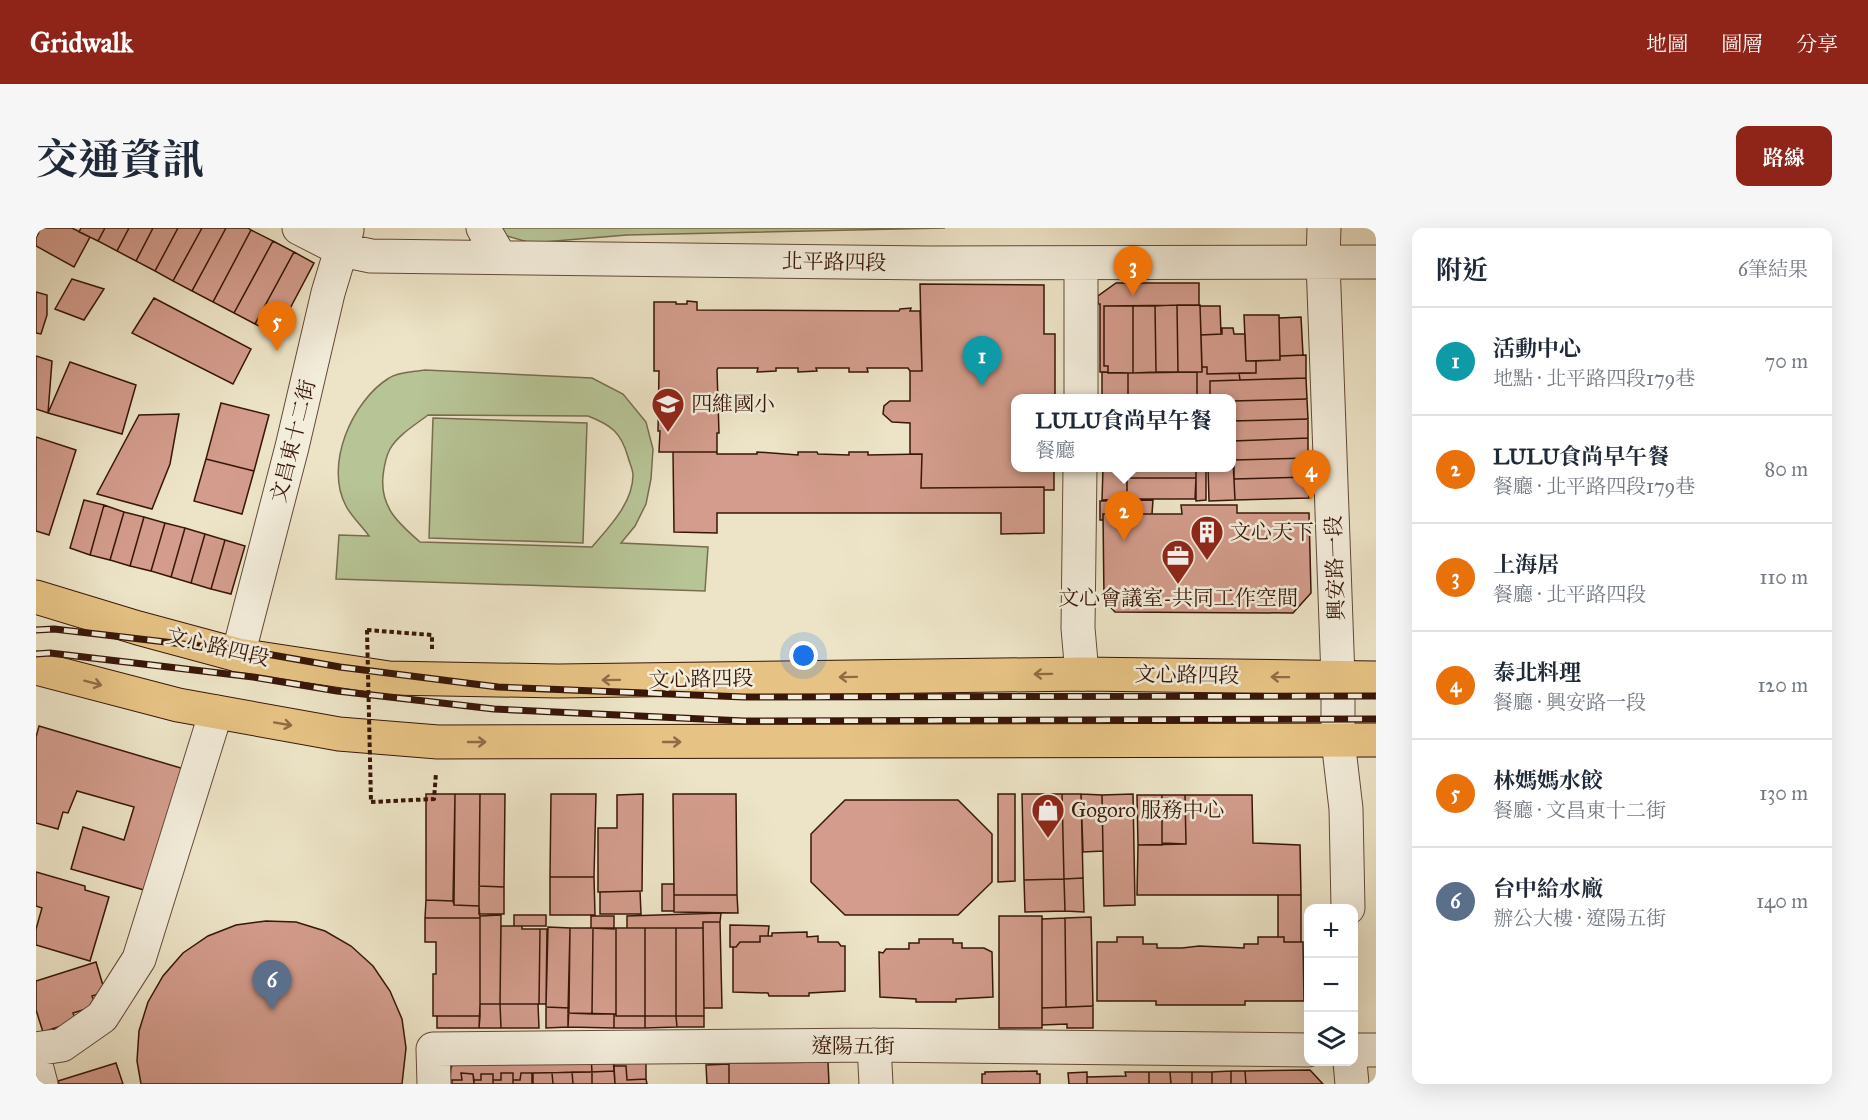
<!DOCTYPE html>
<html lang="zh-TW">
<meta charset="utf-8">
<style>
:root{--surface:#fff;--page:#f6f6f7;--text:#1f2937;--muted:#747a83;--line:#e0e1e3;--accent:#8f2418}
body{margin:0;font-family:"IM FELL Great Primer","Noto Serif TC",serif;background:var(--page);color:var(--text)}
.controls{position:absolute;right:18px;bottom:18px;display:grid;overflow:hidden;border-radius:12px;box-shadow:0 6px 24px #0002}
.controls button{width:54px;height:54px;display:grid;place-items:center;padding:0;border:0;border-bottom:2px solid var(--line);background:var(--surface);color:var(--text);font:30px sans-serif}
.you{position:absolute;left:768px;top:428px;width:21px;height:21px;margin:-15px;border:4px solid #fff;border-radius:50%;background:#1a73e8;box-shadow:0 0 0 9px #1a73e833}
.badge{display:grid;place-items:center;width:39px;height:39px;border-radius:50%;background:var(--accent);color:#fff;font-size:20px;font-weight:700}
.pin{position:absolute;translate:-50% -50px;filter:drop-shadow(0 2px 3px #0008)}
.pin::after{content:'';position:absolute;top:32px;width:21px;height:18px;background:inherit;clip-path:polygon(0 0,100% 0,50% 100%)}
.popup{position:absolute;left:975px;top:166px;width:225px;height:78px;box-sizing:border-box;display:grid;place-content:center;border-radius:12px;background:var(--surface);filter:drop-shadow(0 2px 4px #0005);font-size:20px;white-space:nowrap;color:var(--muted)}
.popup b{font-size:22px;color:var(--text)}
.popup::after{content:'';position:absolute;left:50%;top:100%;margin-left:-12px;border:12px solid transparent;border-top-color:var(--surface)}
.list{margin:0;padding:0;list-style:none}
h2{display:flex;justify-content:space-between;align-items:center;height:78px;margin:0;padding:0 24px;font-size:26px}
h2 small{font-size:20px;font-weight:400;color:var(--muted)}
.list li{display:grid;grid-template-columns:39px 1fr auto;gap:18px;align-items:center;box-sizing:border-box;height:108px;padding:0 24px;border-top:2px solid var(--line)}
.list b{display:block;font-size:22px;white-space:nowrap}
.list p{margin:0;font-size:20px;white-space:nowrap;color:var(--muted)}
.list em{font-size:20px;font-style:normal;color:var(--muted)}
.icon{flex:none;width:33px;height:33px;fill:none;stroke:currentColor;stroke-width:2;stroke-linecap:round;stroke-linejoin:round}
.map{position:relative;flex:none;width:1340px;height:856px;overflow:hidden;border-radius:12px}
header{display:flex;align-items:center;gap:36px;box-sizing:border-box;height:84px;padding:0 30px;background:var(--accent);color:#fff}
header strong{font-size:28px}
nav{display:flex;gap:33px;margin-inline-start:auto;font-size:21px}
.intro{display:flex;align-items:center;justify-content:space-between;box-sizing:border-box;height:144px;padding:0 36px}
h1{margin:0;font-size:42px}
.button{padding:15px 27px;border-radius:12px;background:var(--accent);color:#fff;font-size:21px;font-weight:700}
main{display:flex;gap:36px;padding:0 36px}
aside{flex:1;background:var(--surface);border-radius:12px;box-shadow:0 6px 24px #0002}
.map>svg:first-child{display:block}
.green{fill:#b7c496;stroke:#786d4f;stroke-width:1.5;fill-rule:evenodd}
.building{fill:#d39c8c;stroke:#381608;stroke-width:1.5}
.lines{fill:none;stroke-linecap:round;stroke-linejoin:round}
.minor-casing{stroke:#654a38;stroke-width:35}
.major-casing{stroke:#381608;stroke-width:35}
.path{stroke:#381608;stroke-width:4;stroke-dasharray:4.5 3;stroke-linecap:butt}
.minor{stroke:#f3eddb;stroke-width:33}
.major{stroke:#e6c284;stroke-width:33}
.rail-casing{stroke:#381608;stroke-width:7}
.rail{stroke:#f3eddb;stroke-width:4.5;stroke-dasharray:14;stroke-linecap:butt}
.path-bridge{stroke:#381608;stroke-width:4;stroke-dasharray:4.5 3;stroke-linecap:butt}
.oneway{stroke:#8f6c46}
.labels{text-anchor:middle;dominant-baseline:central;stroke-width:5;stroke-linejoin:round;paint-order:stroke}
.street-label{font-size:21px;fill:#381608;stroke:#f3eddb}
.poi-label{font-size:21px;fill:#381608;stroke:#f3eddb;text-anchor:start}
</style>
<header>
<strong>Gridwalk</strong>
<nav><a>地圖</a><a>圖層</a><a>分享</a></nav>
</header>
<div class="intro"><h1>交通資訊</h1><a class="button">路線</a></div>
<main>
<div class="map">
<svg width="1340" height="856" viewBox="0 0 1340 856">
<rect width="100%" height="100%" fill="#ede4c7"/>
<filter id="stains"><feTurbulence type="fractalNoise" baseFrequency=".00333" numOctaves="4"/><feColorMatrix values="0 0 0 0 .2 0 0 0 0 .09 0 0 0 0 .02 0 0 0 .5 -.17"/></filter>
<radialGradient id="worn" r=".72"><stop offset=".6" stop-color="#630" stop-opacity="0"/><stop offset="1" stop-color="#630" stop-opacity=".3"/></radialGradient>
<path class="green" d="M463,0H909L591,7L495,15L468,7Z
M389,142L556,150L587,166L610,194L617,221L615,251L610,276L599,298L585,315L672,319L669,363L300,351L303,307L333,308C326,298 315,288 310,278C288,237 316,173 353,150C362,144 378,144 389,142ZM392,187L552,188C575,197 585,204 592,229C593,234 597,241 597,247C597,275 573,299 556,319L384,314C362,295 344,279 347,248C348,239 349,230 354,221C362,207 379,197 392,187Z
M397,190L551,195L547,315L393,310Z"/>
<path class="building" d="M5,0H36L54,9L38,39L0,18V10Z
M45,0H69L62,13L43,4Z
M69,0H93L81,23L62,13Z
M93,0H117L100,33L81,23Z
M117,0H142L119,43L100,33Z
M142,0H166L137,53L119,43Z
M166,0H190L156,63L137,53Z
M190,0H212L215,2L177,74L156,63Z
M215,2L237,13L198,85L177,74Z
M237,13L258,24L219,96L198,85Z
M258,24L278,35L240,107L219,96Z
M36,51L68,61L48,92L19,81Z
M1080,55H1163V77L1068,78V138H1072V144H1064V76H1062V68Z
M884,56L1008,57V106H1019V170H980V240H1018V262H1008V259L885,260L886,226H874V195L856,194L847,186L848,178L854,173H874V143H886Z
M0,64L11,67V87L5,106L0,105Z
M118,70L215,121L197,156L96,105Z
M651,73L661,74V82L863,83L864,81L875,80L874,83H884L886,143H874L872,140H831L832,144H813V140H780L781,143L762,144V140H740V143L721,144L722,140H682L681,142L683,205H681V224H623L624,203H622L623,143H618V74H640V76H651Z
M1141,77H1164L1166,144H1142Z
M1141,77L1142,144H1120L1119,78Z
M1068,78H1097V145H1072V138H1068Z
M1097,78H1119L1120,144L1097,145Z
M1164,78H1184L1185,106L1165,107Z
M1208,87H1243L1244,132L1210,133Z
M1265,89L1267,127L1244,128L1243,90Z
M1186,100H1197L1198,106H1209L1210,133H1220V145L1171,146V139H1166L1165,107L1186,106Z
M1270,127V150L1204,152L1203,145H1220V133L1244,132V128Z
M0,128L16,133L12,185L0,181Z
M34,134L100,157L86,206L12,185Z
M34,134L100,157L86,206L12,185Z
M1166,139H1171V146L1203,145L1204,152L1174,153V170H1161V144H1166Z
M1066,144L1092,145V170H1066Z
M1161,144V167H1092V145Z
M1270,150L1271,171L1196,173V170H1174V153Z
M1092,167H1161V170H1092Z
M1271,171L1272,191L1196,193V173Z
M185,175L233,187L218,243L170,231Z
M143,186L134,236L116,281L61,266L103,187Z
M1272,191V210L1196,213V193Z
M0,209L40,222L13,307L0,303Z
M1272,210V230L1198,232L1197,213Z
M1196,213L1199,272L1173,273L1172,240H1196Z
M637,224H681V226H721V224L762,227V224H781L782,226L813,227V224H832V227L886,226L885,260L1008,259V305L965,306V285H681V305L638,304Z
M1272,230L1273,249L1198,251V232Z
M170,231L218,243L206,286L158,273Z
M1067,240H1091V271L1066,272Z
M1091,240H1160V250H1091Z
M1160,240H1170V272L1160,273Z
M1273,249V270L1199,272L1198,251Z
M1091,250H1160L1159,271H1091Z
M48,272L68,277L54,327L34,320Z
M1117,272L1116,286H1067V292H1064V273Z
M68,277L88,284L74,332L54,327Z
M1145,277H1201V285H1273L1275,365L1257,385L1079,384L1068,372L1067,286H1146Z
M88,284L108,289L94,338L74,332Z
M108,289L129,295L115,343L94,338Z
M129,295L149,300L135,349L115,343Z
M149,300L169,306L155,355L135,349Z
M169,306L189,312L175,361L155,355Z
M189,312L209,318L195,366L175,361Z
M3,498L155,543L115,664L35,641L47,599L88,612L98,579L41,563L32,585L27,584L22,601L0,595V509Z
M390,566H419L417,673L390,672Z
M419,566H444L443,678L418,677Z
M444,566H469L468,659L443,658Z
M515,566H560L558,649H514Z
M607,566L606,663L562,664V600H581V567Z
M637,566H700L701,667H638Z
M962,566H979V653L962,654Z
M986,566H1026L1028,651L988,652Z
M1026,566H1045L1047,650L1028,651Z
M1045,566L1066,567L1067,623L1047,624Z
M1097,566L1099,677L1068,678L1066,567Z
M1101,567H1126V617H1102Z
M1126,567H1149L1150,616L1126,615Z
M1149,567H1216L1217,615L1264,617L1265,667H1101L1102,617L1150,616Z
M809,572H922L956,606V654L922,687H809L775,654V606Z
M0,644L49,658V662L73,669L54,733L0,717V701L6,680L0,678Z
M514,649H558L559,687H514Z
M1047,650L1048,684L1029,683L1028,651Z
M1028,651L1029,683L989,684L988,652Z
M626,656H638V683H626Z
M443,658L468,659V686H443Z
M604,663L605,686H564V664Z
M638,667H701L702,685L638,684Z
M1242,667H1265V714H1248V709H1242Z
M390,672L417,673L418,677L443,678L444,690H389Z
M685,685L684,694H667V700H591V688Z
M465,687L464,776H444V688Z
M478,687H510V698H478Z
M555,688H578V701L555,700Z
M963,688H1006V800H963Z
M1055,689L1057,778L1030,779L1029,690Z
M389,690H444V788H397V746H400V714H389Z
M1029,690L1030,779L1006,780V691Z
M230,693L260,694L289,703L315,718L337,738L354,763L366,791L370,820L366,856H105L101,833L103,803L112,774L127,748L147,725L172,708L200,697Z
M667,694H684L686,780H668Z
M694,697L733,698L732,708H724V714H704L700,719H694Z
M465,698H486V701H504L503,776H464Z
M512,699L534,700L533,780L510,779Z
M534,700H557L556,786L532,785Z
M557,700H580V786H556Z
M580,700H609V788H580Z
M609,700H640V788H609Z
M640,700H667L668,788H640Z
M504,701H511L510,776H503Z
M771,704V709L782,708V714H802L805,718H809V763L773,765V768H733L732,765L697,764V719H700L704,714H724V708H736V705Z
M1081,709H1107V716H1121V720H1146L1163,718L1208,720V716H1222V709H1248V714H1267L1268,773H1209V777H1120V773H1061V714H1081Z
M883,711H917V715H926V720H948L956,724L957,769L920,771V774H880V771L844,769L843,724L847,725L850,721H873V715H883Z
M60,734L69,764L56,768L60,778L37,785L40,793L7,804L0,782V753Z
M444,776H464L465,800H443Z
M464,776H502L503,800H465Z
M1057,778V800H1031V796L1006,797V780Z
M510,779L533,780L532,799L510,800Z
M532,785L578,786V800L532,799Z
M578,786H580V788H609V800H578Z
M401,788H444L443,800H401Z
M609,788H640L641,799L609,800Z
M640,788H668V799H641Z
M555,828L556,844L497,845V856L496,845H485L484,852H477V845H465V852H457V846H445V852H438L437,846L425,845L426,852H414L415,839L426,829Z
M555,828H577L578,843L556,844Z
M577,828H610V851L591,852L590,838H578Z
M792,834L793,856H693V835Z
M80,835L87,856H23L22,853Z
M693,836V856H671L670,837Z
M578,838H590L591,852L610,851L611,856H579Z
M1274,842L1287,856H1210L1209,843Z
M578,843L579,856H556V844Z
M1001,843V846H1004V856H946V846H949V844Z
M1195,843H1209L1210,856H1195Z
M1195,843V856H1176V844Z
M536,844H556V856H537Z
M536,844L537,856H517L516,845Z
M1051,844V856H1033L1032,845Z
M1089,844H1113V856H1051V849L1090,848Z
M1113,844H1134L1135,856H1113Z
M1134,844H1156V856H1135Z
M1156,844H1176V856H1156Z
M425,845L437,846L438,856H416V852H426Z
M465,845H477V856H457V852H465Z
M485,845H496V856H477V852H484Z
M497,845H516L517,856H497Z
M445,846H457V856H438V852H445Z"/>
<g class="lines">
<defs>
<path id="minor" d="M263,0L306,22L335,28L893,35L1340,34
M447,0L464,29
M1288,0L1287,33L1302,450V512L1310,581L1312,680
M1045,170V35
M1044,240L1042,400L1046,446
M202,427L256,219L292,65L311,2
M838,817L840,856
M0,821L26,817L66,789L103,731L180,484
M1318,822H1340
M1314,834L1316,856
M0,837L5,856
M398,856L397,821L838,817L1272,822"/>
<path id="major" d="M0,369L102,400L202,427L353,450L522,453L1046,446L1340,450
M0,440L142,477L303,506L402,514L1340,512"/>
</defs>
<use href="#minor" class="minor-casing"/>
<use href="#major" class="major-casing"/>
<path class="path" d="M331,402L396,407V421
M335,574L398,571L400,545"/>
<use href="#minor" class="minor"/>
<use href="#major" class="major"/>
<defs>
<path id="rail" d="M0,402L18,401L225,425L304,439L462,459L708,469L1340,468
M0,426L14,425L217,449L301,463L458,481L708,493L1340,491"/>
</defs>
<use href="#rail" class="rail-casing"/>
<use href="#rail" class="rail"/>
<path class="path-bridge" d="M331,402L335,574"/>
</g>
<defs><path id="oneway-shaft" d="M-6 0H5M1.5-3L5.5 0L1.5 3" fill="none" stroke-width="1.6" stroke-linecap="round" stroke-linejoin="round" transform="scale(1.5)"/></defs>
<g class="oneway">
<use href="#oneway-shaft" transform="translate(1007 446) rotate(179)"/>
<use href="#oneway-shaft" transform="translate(812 449) rotate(179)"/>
<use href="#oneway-shaft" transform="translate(1244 449) rotate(-179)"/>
<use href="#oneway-shaft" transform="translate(575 452) rotate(179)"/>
<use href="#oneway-shaft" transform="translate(57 455) rotate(15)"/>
<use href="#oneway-shaft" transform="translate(247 496) rotate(10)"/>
<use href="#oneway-shaft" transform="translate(441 514)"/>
<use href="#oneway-shaft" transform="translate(636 514)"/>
</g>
<defs>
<symbol id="school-pin" viewBox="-11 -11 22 30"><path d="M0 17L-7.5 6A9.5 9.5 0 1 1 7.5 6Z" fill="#8f2418" stroke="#f3eddb"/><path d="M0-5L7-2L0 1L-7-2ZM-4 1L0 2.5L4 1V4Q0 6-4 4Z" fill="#fff"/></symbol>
<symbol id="building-pin" viewBox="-11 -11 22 30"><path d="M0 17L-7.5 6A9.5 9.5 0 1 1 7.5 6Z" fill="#8f2418" stroke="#f3eddb"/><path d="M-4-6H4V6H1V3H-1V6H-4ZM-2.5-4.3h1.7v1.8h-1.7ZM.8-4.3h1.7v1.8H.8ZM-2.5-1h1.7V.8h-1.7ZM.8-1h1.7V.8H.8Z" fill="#fff"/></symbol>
<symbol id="office-pin" viewBox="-11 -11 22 30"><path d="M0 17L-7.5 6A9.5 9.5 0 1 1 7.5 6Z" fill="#8f2418" stroke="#f3eddb"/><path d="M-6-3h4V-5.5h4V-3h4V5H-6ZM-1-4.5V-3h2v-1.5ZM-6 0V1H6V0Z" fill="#fff"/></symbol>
<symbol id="shop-pin" viewBox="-11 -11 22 30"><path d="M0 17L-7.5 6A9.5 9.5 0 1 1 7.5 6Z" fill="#8f2418" stroke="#f3eddb"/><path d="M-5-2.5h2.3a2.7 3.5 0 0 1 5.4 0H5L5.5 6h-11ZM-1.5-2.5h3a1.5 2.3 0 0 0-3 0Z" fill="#fff"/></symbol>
</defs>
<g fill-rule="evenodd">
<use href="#school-pin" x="613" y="157" width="38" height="52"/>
<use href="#building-pin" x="1152" y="285" width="38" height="52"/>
<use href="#office-pin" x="1123" y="309" width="38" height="52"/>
<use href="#shop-pin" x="993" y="563" width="38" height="52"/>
</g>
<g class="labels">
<g class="street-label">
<text transform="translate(798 34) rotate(1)">北平路四段</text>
<text transform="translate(257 213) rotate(-76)">文昌東十二街</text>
<text transform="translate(1299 340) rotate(-92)">興安路一段</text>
<text transform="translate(182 419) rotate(13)">文心路四段</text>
<text transform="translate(1151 447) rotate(1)">文心路四段</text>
<text transform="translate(665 451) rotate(-1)">文心路四段</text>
<text x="817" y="818">遼陽五街</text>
</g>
<g class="poi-label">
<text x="655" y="176">四維國小</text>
<text x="1194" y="304">文心天下</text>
<text x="1142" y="370" text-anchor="middle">文心會議室-共同工作空間</text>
<text x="1035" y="582">Gogoro 服務中心</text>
</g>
</g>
<rect width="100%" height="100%" filter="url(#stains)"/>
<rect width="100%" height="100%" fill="url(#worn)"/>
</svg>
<div class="controls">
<button>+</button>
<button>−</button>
<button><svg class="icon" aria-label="layers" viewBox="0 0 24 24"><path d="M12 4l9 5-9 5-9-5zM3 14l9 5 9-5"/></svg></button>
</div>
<div class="you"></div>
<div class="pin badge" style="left:946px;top:158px;background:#0f9aa8">1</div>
<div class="pin badge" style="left:1088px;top:313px;background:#e8710a">2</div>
<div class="popup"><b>LULU食尚早午餐</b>餐廳</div>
<div class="pin badge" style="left:1097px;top:68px;background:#e8710a">3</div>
<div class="pin badge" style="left:1275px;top:272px;background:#e8710a">4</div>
<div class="pin badge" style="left:241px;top:123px;background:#e8710a">5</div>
<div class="pin badge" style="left:236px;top:782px;background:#5c6f8a">6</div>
</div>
<aside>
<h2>附近<small>6筆結果</small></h2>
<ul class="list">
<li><span class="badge" style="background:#0f9aa8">1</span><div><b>活動中心</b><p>地點 · 北平路四段179巷</p></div><em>70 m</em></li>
<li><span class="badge" style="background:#e8710a">2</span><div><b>LULU食尚早午餐</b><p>餐廳 · 北平路四段179巷</p></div><em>80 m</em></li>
<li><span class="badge" style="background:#e8710a">3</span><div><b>上海居</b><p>餐廳 · 北平路四段</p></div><em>110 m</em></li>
<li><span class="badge" style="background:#e8710a">4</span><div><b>泰北料理</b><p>餐廳 · 興安路一段</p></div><em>120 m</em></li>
<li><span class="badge" style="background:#e8710a">5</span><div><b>林媽媽水餃</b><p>餐廳 · 文昌東十二街</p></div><em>130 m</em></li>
<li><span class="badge" style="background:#5c6f8a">6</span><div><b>台中給水廠</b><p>辦公大樓 · 遼陽五街</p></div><em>140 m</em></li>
</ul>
</aside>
</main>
